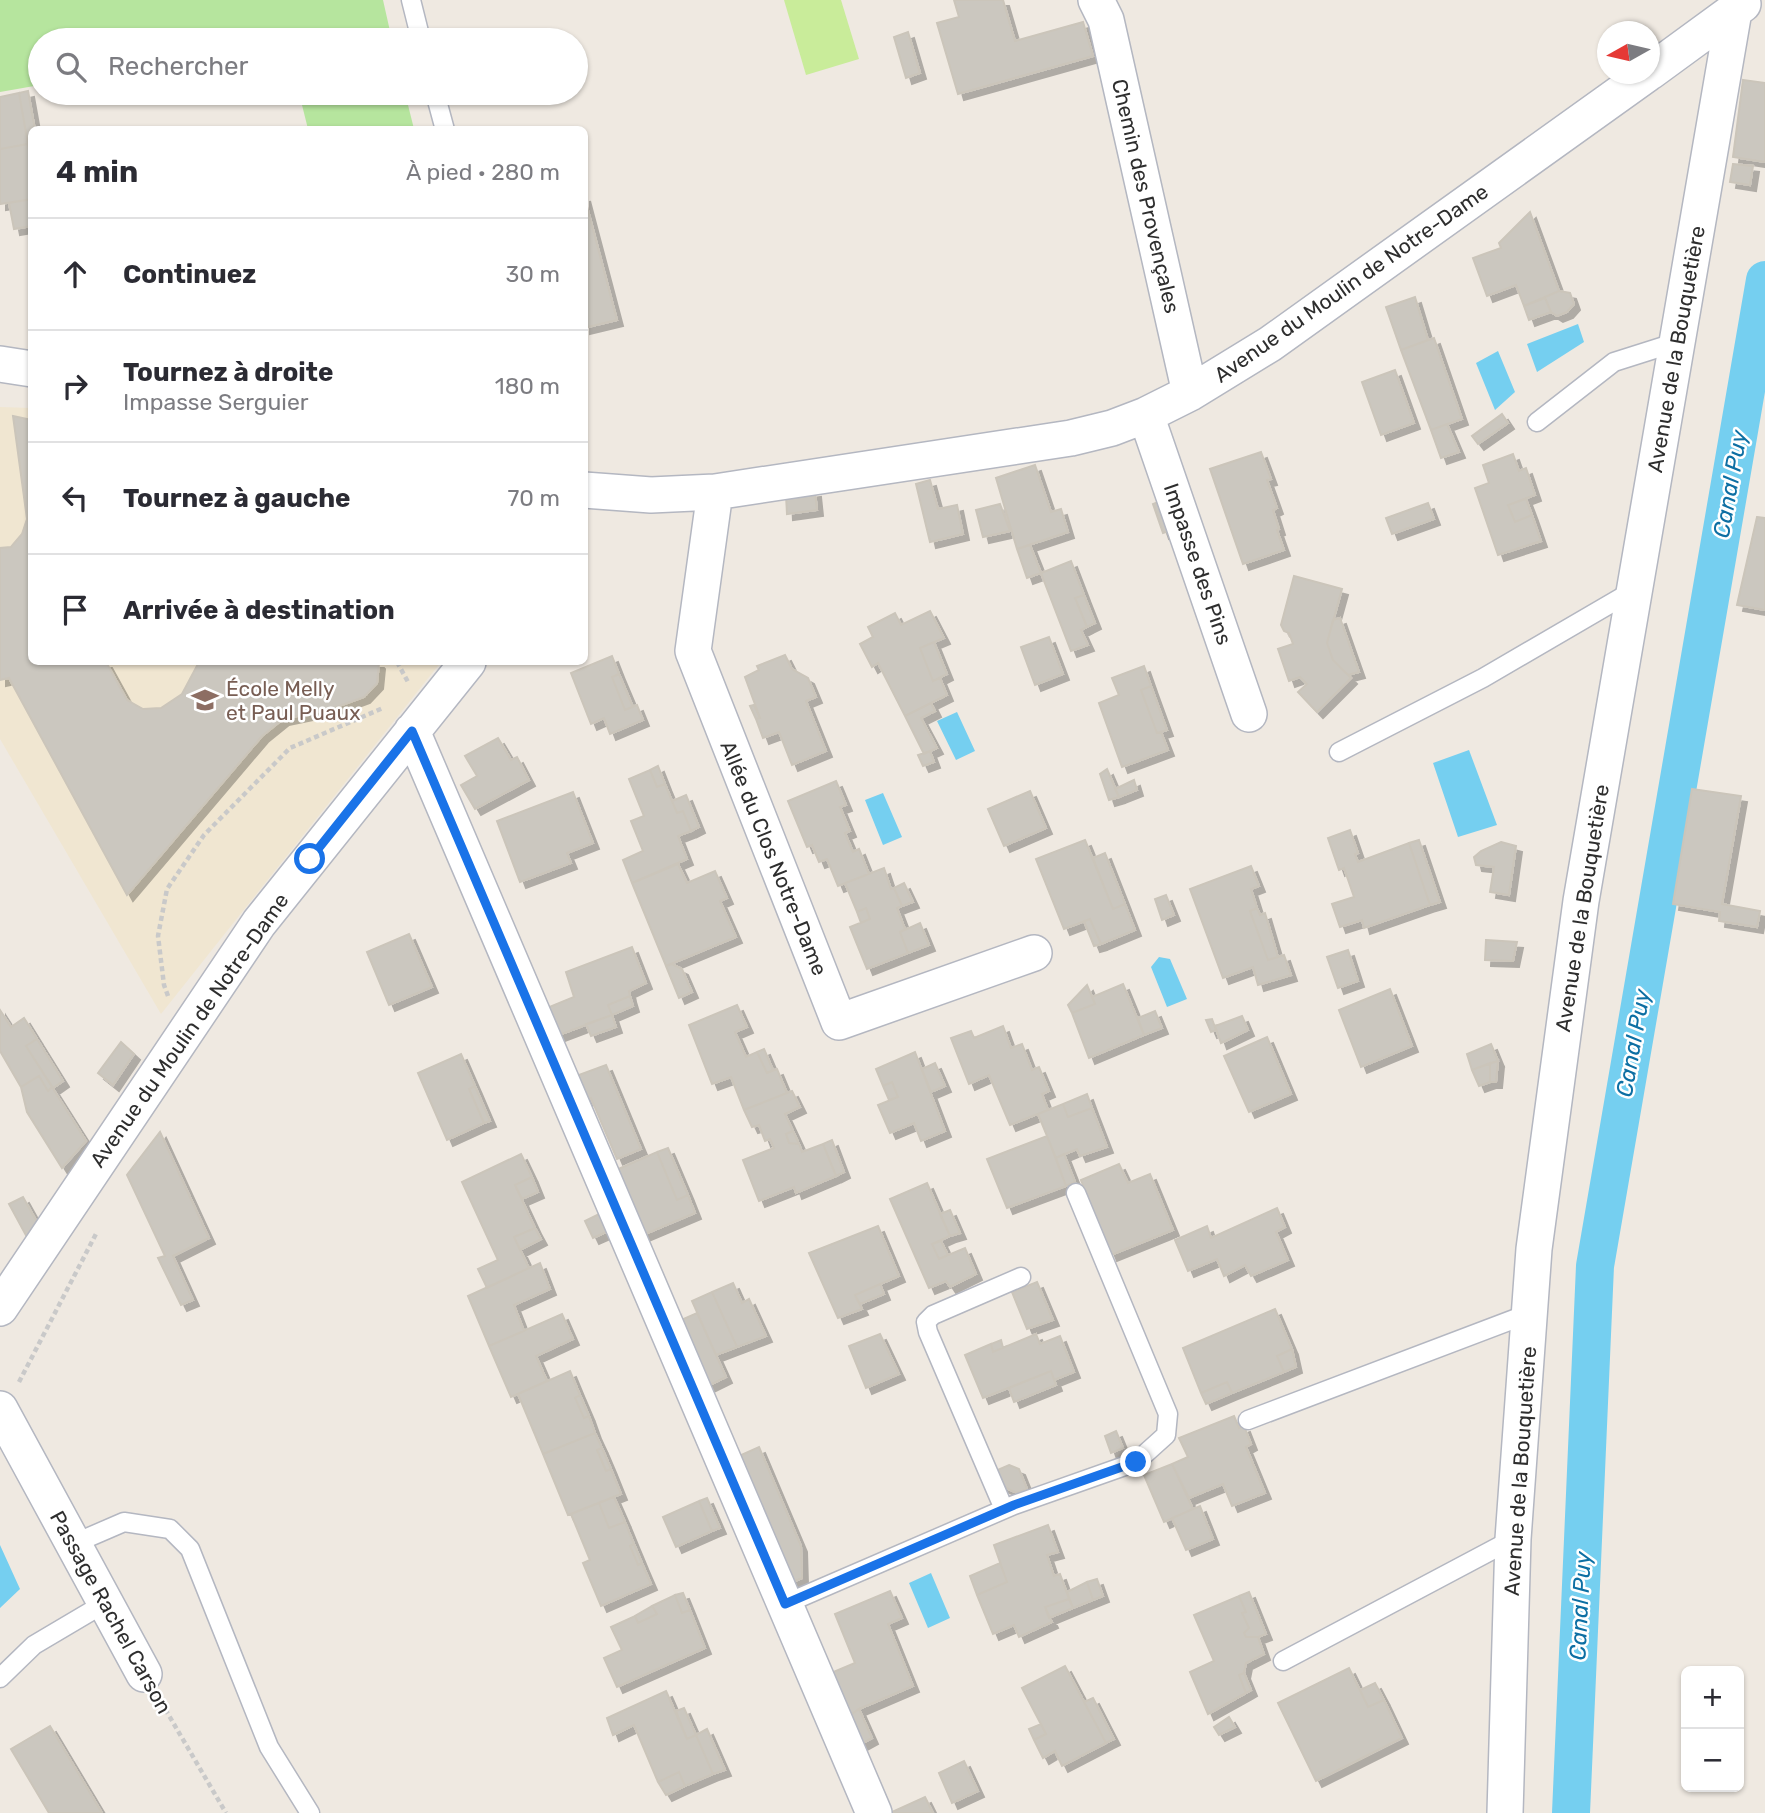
<!DOCTYPE html>
<html lang="fr">
<meta charset="utf-8">
<style>
:root{--surface:#fff;--page:#f2f2f3;--text:#2b2b33;--muted:#7c7c81;--line:#e1e1e2}
body{margin:0;font-family:Rubik,sans-serif;background:var(--page);color:var(--text)}
.controls{position:absolute;right:21px;bottom:21px;display:grid;overflow:hidden;border-radius:10px;box-shadow:0 2px 5px #0004}
.controls button{width:63px;height:63px;display:grid;place-items:center;padding:0;border:0;border-bottom:2px solid var(--line);background:var(--surface);color:var(--text);font:35px sans-serif}
.compass{position:absolute;left:1597px;top:21px;width:63px;height:63px;border-radius:50%;background:var(--surface);box-shadow:0 2px 5px #0004;rotate:262deg}
.stop{position:absolute;width:21px;height:21px;margin:-16px;border:5px solid #1a73e8;border-radius:50%;background:#fff}
.stop.end{background:#1a73e8;border-color:#fff;box-shadow:0 2px 7px #0008}
.list{margin:0;padding:0;list-style:none}
h2{display:flex;justify-content:space-between;align-items:center;height:91px;margin:0;padding:0 28px;font-size:30px}
h2 small{font-size:23px;font-weight:400;color:var(--muted)}
.list li{display:grid;grid-template-columns:46px 1fr auto;gap:21px;align-items:center;box-sizing:border-box;height:112px;padding:0 28px;border-top:2px solid var(--line)}
.list b{display:block;font-size:26px;white-space:nowrap}
.list p{margin:0;font-size:23px;white-space:nowrap;color:var(--muted)}
.list em{font-size:23px;font-style:normal;color:var(--muted)}
.icon{flex:none;width:38px;height:38px;fill:none;stroke:currentColor;stroke-width:2;stroke-linecap:round;stroke-linejoin:round}
.map{position:relative;flex:none;width:1765px;height:1813px;overflow:hidden}
.search{position:absolute;background:var(--surface);box-shadow:0 2px 5px #0004;left:28px;top:28px;width:560px;height:77px;display:flex;align-items:center;gap:18px;box-sizing:border-box;padding:0 24px;border-radius:38px;color:var(--muted);font-size:26px}
.panel{position:absolute;background:var(--surface);box-shadow:0 2px 5px #0004;left:28px;top:126px;width:560px;height:539px;border-radius:10px}
.map>svg:first-child{display:block}
.education{fill:#f0e6d1}
.green{fill:#b6e59e}
.pitch{fill:#c9ec9a}
.water{fill:#75cff0}
.lines{fill:none;stroke-linecap:round;stroke-linejoin:round}
.canal{stroke:#75cff0;stroke-width:38}
.building{fill:#cbc7bf;stroke:#cbc5ba;stroke-width:2;filter:url(#shadow)}
.lane-casing{stroke:#b4b7c1;stroke-width:21}
.street-casing{stroke:#b4b7c1;stroke-width:38}
.path{stroke:#c9c9c9;stroke-width:4.5;stroke-dasharray:5 3.5;stroke-linecap:butt}
.lane{stroke:#fff;stroke-width:18}
.street{stroke:#fff;stroke-width:35}
.route{stroke:#1a73e8;stroke-width:9}
.labels{text-anchor:middle;dominant-baseline:central;stroke-width:5;stroke-linejoin:round;paint-order:stroke}
.street-label{font-size:21px;fill:#2e2e2e;stroke:#fff}
.education-label{font-size:21px;fill:#785e54;stroke:#fff;text-anchor:start}
.water-label{font-size:23px;font-style:italic;fill:#0d6fa3;stroke:#fff}
</style>
<div class="map">
<svg width="1765" height="1813" viewBox="0 0 1765 1813">
<defs>
<filter id="shadow"><feDropShadow dx="6" dy="6" stdDeviation="0" flood-color="#0004"/></filter>
</defs>
<rect width="100%" height="100%" fill="#efe9e1"/>
<path class="education" d="M0,407L31,408L32,662H441L161,1014L0,739Z"/>
<path class="green" d="M0,0H383L392,40H40V85L0,92Z
M299,93H405L414,129H308Z"/>
<path class="pitch" d="M784,0H841L859,59L806,75Z"/>
<path class="water" d="M1578,324L1584,342L1537,372L1527,344Z
M1498,351L1515,392L1495,410L1476,363Z
M957,712L975,751L956,760L937,721Z
M1469,750L1497,825L1458,837L1433,763Z
M883,793L902,837L883,845L865,800Z
M1159,957L1170,959L1187,999L1167,1007L1151,967Z
M0,1545L20,1589L0,1608Z
M931,1573L950,1618L928,1628L909,1583Z"/>
<g class="lines">
<path class="canal" d="M1571,1813L1595,1266L1765,280"/>
</g>
<path class="building" d="M954,0H1003L1015,41L1083,22L1093,56L958,94L937,23L959,17Z
M908,32L920,73L906,78L894,37Z
M1743,80L1765,83V162L1733,157Z
M28,91L35,130H32V143L28,144L19,93Z
M19,93L28,144L0,149V97Z
M32,143V166L28,144Z
M28,144L32,166V199L0,204V149Z
M1733,164L1753,166L1750,185L1730,182Z
M584,195L617,320L584,328Z
M32,199V226L14,229L9,203Z
M1530,212L1559,291L1524,306L1516,285L1487,296L1473,258L1501,248L1499,243Z
M1559,291L1570,293L1574,304L1567,312L1557,316L1551,312L1545,297Z
M1415,297L1428,340L1401,350L1386,307Z
M1545,298L1551,312L1529,320L1524,306Z
M1434,338L1462,419L1431,430L1401,350Z
M1395,370L1414,423L1381,435L1362,382Z
M1502,414L1508,423L1478,444L1472,436Z
M13,416L32,420V662H106L127,700L143,709L161,708L182,694L199,662H378L379,663L377,683L364,697L331,709L283,719L262,736L127,895L9,678L0,680V548L11,547L22,534L27,519Z
M1447,424L1459,452L1441,458L1431,430Z
M1261,452L1271,479L1267,480L1277,508L1273,510L1279,529L1277,530L1284,550L1243,564L1210,469Z
M1513,454L1519,471L1526,468L1535,495L1508,505L1515,522L1532,515L1541,541L1498,555L1475,488L1489,483L1483,465Z
M1035,465L1051,512L1061,509L1068,532L1017,549L996,478Z
M930,480L938,509L957,505L963,534L930,542L916,484Z
M815,491L817,510L787,514L786,495Z
M1526,499L1532,515L1515,522L1508,505Z
M1163,500L1172,530L1163,533L1153,504Z
M1428,503L1434,519L1392,534L1386,518Z
M1000,504L1010,531L983,537L976,510Z
M1757,517L1765,518V610L1737,605Z
M1030,545L1041,573L1027,578L1017,549Z
M1071,561L1084,595L1075,598L1087,627L1081,630L1088,645L1071,651L1041,573Z
M1294,576L1342,589L1327,643L1333,660L1351,678L1317,712L1298,692L1307,684L1300,677L1289,681L1278,649L1293,644L1289,633L1284,631L1281,625Z
M1084,595L1095,623L1087,627L1075,598Z
M930,611L944,638L920,648L933,681L940,678L947,695L905,716L878,663L872,667L860,644L873,637L868,627L895,613L901,625Z
M1340,618L1359,672L1348,675L1333,660L1327,643L1333,620Z
M1049,637L1063,674L1035,685L1021,647Z
M934,642L947,674L933,681L920,648Z
M785,655L792,669L808,678L816,697L806,701L826,751L792,765L779,732L763,738L756,719L760,718L745,677L759,670L757,666Z
M612,656L619,674L612,677L625,710L637,705L643,720L610,734L604,718L591,724L571,673Z
M1144,666L1151,686L1141,690L1157,733L1161,732L1168,750L1122,767L1099,703L1119,695L1112,678Z
M619,674L633,707L625,710L612,677Z
M1151,686L1167,730L1157,733L1141,690Z
M931,703L935,711L921,718L937,748L924,754L905,716Z
M754,705L760,718L756,719L750,706Z
M498,738L511,760L517,757L529,780L475,809L461,785L477,776L465,756Z
M930,751L934,762L923,766L918,755Z
M658,766L665,784L657,787L650,770Z
M1107,769L1119,797L1109,800L1100,774Z
M650,770L657,787L665,784L677,813L683,811L691,831L678,836L687,859L632,883L623,860L643,851L631,821L644,816L629,779Z
M1134,780L1137,790L1119,797L1115,789Z
M836,781L846,805L840,807L850,831L845,833L853,852L859,849L869,874L838,886L827,859L819,862L812,845L807,847L788,801Z
M1692,789L1741,796L1722,904L1760,911L1757,927L1719,921L1720,912L1673,904Z
M1030,791L1046,828L1004,846L988,809Z
M573,792L593,843L567,853L571,863L520,882L497,821Z
M686,795L699,827L691,831L683,811L677,813L672,801Z
M1350,830L1358,853L1355,854L1358,862L1409,843L1430,905L1364,928L1362,920L1340,927L1332,904L1354,897L1344,868L1339,870L1328,838Z
M1085,840L1113,909L1125,904L1135,930L1101,944L1090,919L1064,929L1036,859Z
M1419,840L1440,902L1430,905L1409,843Z
M1501,842L1516,846L1509,895L1490,892L1494,867L1476,865L1474,857L1481,851Z
M1105,853L1125,904L1113,909L1093,858Z
M678,864L687,883L715,871L727,898L720,901L736,937L666,966L632,883Z
M1251,866L1259,886L1251,889L1257,908L1250,911L1268,960L1284,955L1291,975L1258,985L1253,967L1223,978L1190,889Z
M884,868L891,889L894,888L902,906L897,908L905,929L900,932L908,953L867,969L850,927L870,919L866,908L857,912L845,883Z
M904,883L913,902L902,906L894,888Z
M1166,895L1174,915L1162,920L1155,899Z
M866,908L870,919L861,923L857,912Z
M1257,908L1260,915L1265,913L1278,957L1268,960L1250,911Z
M1090,919L1101,944L1094,946L1084,921Z
M920,923L929,945L908,953L900,932Z
M409,934L432,987L389,1005L367,952Z
M1486,940L1517,942L1513,961L1485,960Z
M632,947L646,983L629,991L630,996L608,1005L612,1015L559,1035L547,1008L574,997L566,972Z
M1348,950L1358,981L1338,988L1327,957Z
M672,964L682,969L692,992L679,998L666,966Z
M1123,984L1144,1035L1089,1058L1072,1013L1095,1004L1092,997Z
M1087,985L1095,1004L1072,1013L1068,1005Z
M1390,989L1412,1046L1361,1067L1339,1010Z
M630,996L633,1006L612,1015L608,1005Z
M737,1005L747,1027L735,1032L746,1057L757,1052L767,1073L777,1069L787,1093L744,1110L731,1077L712,1084L689,1025Z
M0,1010L11,1027L24,1018L37,1039L26,1046L52,1087L48,1091L39,1076L21,1087L0,1051Z
M1155,1011L1162,1028L1144,1035L1138,1018Z
M612,1015L616,1027L591,1036L586,1024Z
M1242,1016L1248,1030L1221,1043L1215,1026Z
M1212,1019L1216,1030L1211,1032L1206,1020Z
M1003,1026L1011,1048L1022,1044L1032,1070L1039,1067L1049,1091L1042,1094L1048,1110L1010,1125L989,1075L969,1084L951,1038L971,1031L974,1038Z
M1267,1037L1291,1094L1249,1112L1224,1056Z
M37,1039L63,1081L53,1088L26,1046Z
M121,1042L134,1054L113,1085L98,1073Z
M1491,1044L1498,1061L1472,1070L1467,1054Z
M764,1049L773,1070L767,1073L757,1052Z
M915,1052L945,1131L921,1141L914,1123L890,1133L878,1105L898,1097L892,1082L883,1086L876,1069Z
M461,1054L475,1086L469,1089L484,1123L447,1140L418,1073Z
M1498,1061L1496,1082H1490V1063Z
M935,1063L945,1086L931,1092L922,1069Z
M1490,1063V1082L1479,1086L1472,1070Z
M606,1065L641,1149L617,1159L591,1098L586,1100L576,1076Z
M39,1076L48,1091L52,1087L86,1141L62,1168L27,1112L21,1087Z
M892,1082L898,1097L889,1100L883,1086Z
M475,1086L490,1121L484,1123L469,1089Z
M792,1091L800,1107L785,1114L793,1131L786,1134L789,1143L799,1144L802,1152L823,1144L836,1176L796,1193L794,1187L759,1201L743,1160L774,1148L770,1139L765,1141L759,1125L752,1127L744,1110Z
M1087,1094L1092,1108L1068,1117L1063,1104Z
M1063,1104L1068,1117L1092,1108L1107,1147L1080,1156L1077,1149L1056,1158L1038,1114Z
M793,1131L799,1144L789,1143L786,1134Z
M160,1132L209,1238L173,1256L193,1300L181,1305L158,1258L165,1256L127,1175Z
M1047,1136L1066,1186L1007,1208L987,1159Z
M832,1140L844,1172L836,1176L823,1144Z
M668,1148L688,1195L677,1200L657,1152Z
M657,1152L677,1200L688,1195L695,1213L643,1235L616,1170Z
M521,1154L532,1177L515,1185L535,1228L514,1237L529,1268L487,1288L478,1269L498,1260L462,1182Z
M1064,1154L1075,1182L1066,1186L1056,1158Z
M1119,1164L1128,1183L1150,1174L1173,1230L1111,1255L1081,1180Z
M532,1177L538,1192L522,1199L515,1185Z
M927,1183L950,1236L932,1244L939,1259L965,1248L976,1274L950,1287L946,1281L929,1288L890,1199Z
M23,1197L38,1224L29,1241L9,1204Z
M1277,1208L1285,1227L1276,1232L1288,1260L1251,1276L1245,1265L1224,1276L1217,1259L1188,1271L1175,1240L1207,1226L1211,1238Z
M950,1210L960,1233L950,1236L940,1214Z
M603,1212L611,1230L593,1238L585,1221Z
M878,1226L899,1276L855,1295L862,1309L838,1318L809,1253Z
M535,1228L541,1239L520,1250L514,1237Z
M941,1241L948,1255L939,1259L932,1244Z
M540,1263L550,1289L514,1305L524,1331L489,1346L468,1296Z
M1037,1282L1053,1320L1027,1329L1012,1292Z
M733,1283L742,1303L749,1299L766,1336L737,1347L712,1292Z
M880,1284L884,1294L860,1304L855,1295Z
M712,1292L737,1347L716,1355L692,1301Z
M1275,1309L1292,1349L1277,1356L1284,1372L1232,1393L1227,1382L1201,1393L1183,1348Z
M697,1313L726,1377L708,1386L679,1321Z
M562,1314L573,1339L536,1356L547,1381L511,1397L489,1346Z
M880,1334L899,1374L866,1388L849,1346Z
M1036,1334L1040,1344L1060,1336L1074,1372L1054,1380L1051,1371L983,1398L965,1355L991,1344L993,1352Z
M1001,1340L1003,1348L993,1352L991,1344Z
M1292,1349L1296,1367L1284,1372L1277,1356Z
M570,1371L580,1395L575,1398L584,1418L589,1416L595,1433L543,1454L518,1394Z
M1051,1371L1056,1385L1014,1402L1009,1388Z
M1227,1382L1232,1393L1206,1404L1201,1393Z
M580,1395L589,1416L584,1418L575,1398Z
M1234,1416L1239,1428L1244,1426L1251,1444L1246,1447L1265,1493L1232,1506L1223,1484L1189,1498L1172,1464L1188,1457L1179,1438Z
M1116,1431L1123,1448L1111,1453L1105,1436Z
M595,1433L602,1448L597,1450L606,1471L611,1469L621,1494L568,1515L543,1454Z
M759,1447L801,1546L802,1578L793,1582L739,1456Z
M602,1448L611,1469L606,1471L597,1450Z
M1172,1464L1193,1509L1164,1522L1144,1475Z
M1009,1465L1019,1469L1027,1489L1017,1493L997,1484L993,1472Z
M614,1497L625,1522L609,1528L599,1503Z
M707,1498L720,1528L712,1531L699,1501Z
M699,1501L712,1531L676,1547L663,1517Z
M599,1503L609,1528L625,1522L634,1544L630,1546L638,1565L642,1563L651,1584L601,1606L583,1563L590,1560L571,1514Z
M1200,1506L1213,1539L1186,1550L1172,1518Z
M1048,1525L1058,1552L1047,1555L1054,1576L1060,1574L1069,1599L1045,1607L1052,1622L1019,1637L1014,1625L993,1634L977,1595L1007,1582L994,1545Z
M634,1544L642,1563L638,1565L630,1546Z
M1000,1563L1007,1582L977,1595L970,1576Z
M1097,1579L1103,1596L1093,1600L1087,1582Z
M1087,1582L1093,1600L1073,1608L1067,1592Z
M890,1591L902,1618L888,1624L913,1686L859,1709L849,1716L831,1673L855,1663L835,1614Z
M1249,1592L1266,1634L1258,1637H1246L1244,1633L1249,1628L1242,1613L1246,1612L1239,1596Z
M683,1593L690,1610L682,1613L675,1595Z
M675,1595L682,1613L690,1610L705,1648L617,1687L604,1658L622,1650L611,1627L635,1616L638,1623L657,1614L652,1606Z
M1239,1596L1246,1612L1242,1613L1249,1628L1244,1633L1246,1637H1258L1264,1654L1246,1663L1244,1673L1239,1675L1246,1693L1208,1714L1190,1672L1214,1661L1194,1615Z
M1069,1599L1073,1608L1049,1618L1045,1607Z
M652,1606L657,1614L638,1623L635,1616Z
M1065,1666L1106,1743L1062,1766L1055,1751L1043,1758L1034,1740L1046,1734L1022,1688Z
M1349,1668L1368,1707L1384,1700L1402,1738L1316,1781L1278,1703Z
M1244,1673L1251,1690L1246,1693L1239,1675Z
M1375,1683L1384,1700L1368,1707L1360,1690Z
M666,1691L687,1739L696,1735L713,1774L685,1786L679,1772L658,1782L634,1725L613,1735L607,1718Z
M1093,1698L1114,1739L1106,1743L1084,1702Z
M684,1708L696,1735L687,1739L676,1711Z
M859,1709L872,1738L861,1744L849,1716Z
M1229,1717L1235,1727L1219,1735L1214,1727Z
M1041,1724L1046,1734L1034,1740L1029,1729Z
M50,1726L102,1813H49L11,1749Z
M707,1729L725,1770L713,1774L696,1735Z
M964,1761L978,1791L952,1803L939,1773Z
M679,1772L685,1786L666,1795L658,1782Z
M925,1797L933,1813H890Z"/>
<g class="lines">
<defs>
<path id="lane" d="M411,0L421,40
M435,93L445,130
M1537,422L1614,362L1677,342
M1339,752L1483,678L1634,590
M1248,1420L1530,1313
M1004,1509L928,1332L926,1322L933,1315L1021,1277
M73,1544L124,1522L170,1529L190,1549L269,1747L310,1813
M785,1604L1014,1505L1136,1462L1166,1435L1168,1414L1076,1193
M1283,1661L1513,1539
M0,1678L34,1645L105,1603"/>
<path id="street" d="M1096,0L1106,20L1190,393
M1650,72L1743,4
M0,364L32,369
M1146,415L1249,714
M584,490L651,495L715,492L1071,438L1112,428L1146,415L1190,393L1270,344L1647,74
M715,492L693,651L839,1022L1034,953
M412,731L874,1813
M0,1308L259,923L468,662
M0,1409L144,1674
M1505,1813L1513,1539L1534,1249L1581,901L1734,11"/>
</defs>
<use href="#lane" class="lane-casing"/>
<use href="#street" class="street-casing"/>
<path class="path" d="M397,662L408,682
M168,996L164,985L158,936L167,889L204,835L290,748L383,708
M19,1382L97,1232
M161,1702L226,1813"/>
<use href="#lane" class="lane"/>
<use href="#street" class="street"/>
</g>
<g class="lines">
<path class="route" d="M310,859L412,731L785,1604L1014,1505L1136,1462"/>
</g>
<defs>
<symbol id="school-bare" viewBox="-9 -9 18 18"><path d="M0-5L7-2L0 1L-7-2ZM-4 1L0 2.5L4 1V4Q0 6-4 4Z" fill="#8d6e63" stroke="#fff" stroke-width="2.5" paint-order="stroke"/></symbol>
</defs>
<g fill-rule="evenodd">
<use href="#school-bare" x="186" y="681" width="38" height="38"/>
</g>
<g class="labels">
<g class="street-label">
<text transform="translate(1146 196) rotate(77)">Chemin des Provençales</text>
<text transform="translate(1351 283) rotate(-35)">Avenue du Moulin de Notre-Dame</text>
<text transform="translate(1676 349) rotate(-80)">Avenue de la Bouquetière</text>
<text transform="translate(1198 564) rotate(71)">Impasse des Pins</text>
<text transform="translate(774 858) rotate(68)">Allée du Clos Notre-Dame</text>
<text transform="translate(1582 908) rotate(-81)">Avenue de la Bouquetière</text>
<text transform="translate(189 1030) rotate(-55)">Avenue du Moulin de Notre-Dame</text>
<text transform="translate(1520 1471) rotate(-86)">Avenue de la Bouquetière</text>
<text transform="translate(111 1612) rotate(61)">Passage Rachel Carson</text>
</g>
<g class="education-label">
<text x="226" y="688">École Melly<tspan x="226" dy="24">et Paul Puaux</tspan></text>
</g>
<g class="water-label">
<text transform="translate(1730 484) rotate(-80)">Canal Puy</text>
<text transform="translate(1633 1043) rotate(-80)">Canal Puy</text>
<text transform="translate(1580 1606) rotate(-87)">Canal Puy</text>
</g>
</g>
</svg>
<div class="controls">
<button>+</button>
<button>−</button>
</div>
<svg class="compass" viewBox="-18 -18 36 36"><path d="M0-13l5 13h-10z" fill="#e53935"/><path d="M0 13l5-13h-10z" fill="#7c7c81"/></svg>
<div class="stop" style="left:310px;top:859px"></div>
<div class="stop end" style="left:1136px;top:1462px"></div>
<div class="search"><svg class="icon" aria-label="search" viewBox="0 0 24 24"><circle cx="10" cy="10" r="6"/><path d="M15 15l6 6"/></svg>Rechercher</div>
<section class="panel">
<h2>4 min<small>À pied · 280 m</small></h2>
<ul class="list">
<li><svg class="icon" aria-label="ahead" viewBox="0 0 24 24"><path d="M12 20V5M6 11l6-6 6 6"/></svg><div><b>Continuez</b></div><em>30 m</em></li>
<li><svg class="icon" aria-label="right" viewBox="0 0 24 24"><path d="M7 20v-9h11M14 6l5 5-5 5"/></svg><div><b>Tournez à droite</b><p>Impasse Serguier</p></div><em>180 m</em></li>
<li><svg class="icon" aria-label="left" viewBox="0 0 24 24"><path d="M17 20v-9H6M10 6l-5 5 5 5"/></svg><div><b>Tournez à gauche</b></div><em>70 m</em></li>
<li><svg class="icon" aria-label="arrive" viewBox="0 0 24 24"><path d="M6 21V4h12l-3 4 3 4H6"/></svg><div><b>Arrivée à destination</b></div></li>
</ul>
</section>
</div>
